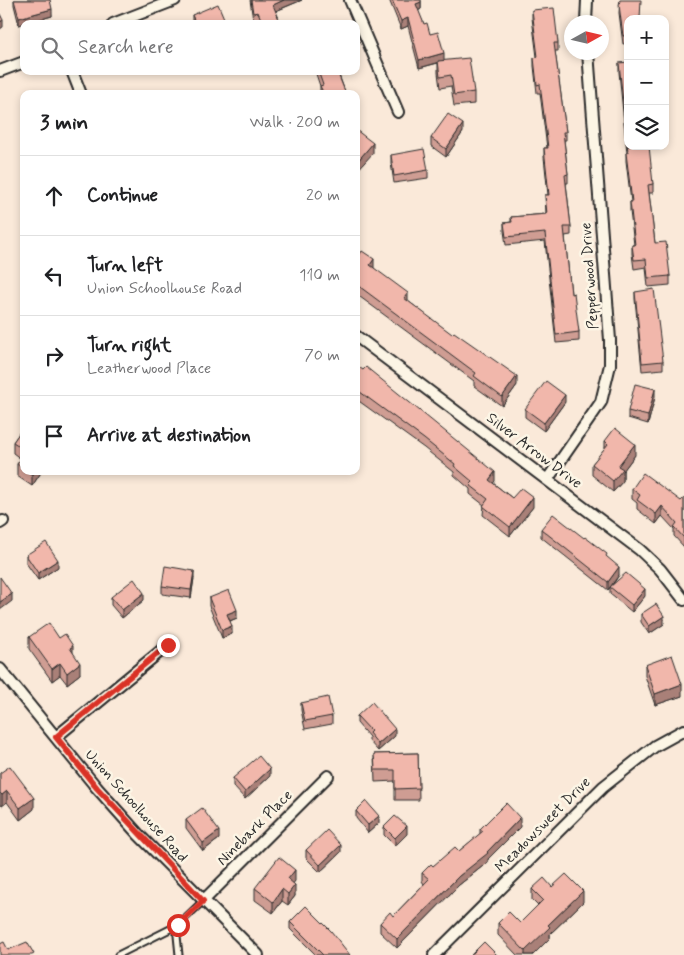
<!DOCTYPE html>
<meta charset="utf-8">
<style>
:root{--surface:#fff;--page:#f2f2f2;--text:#202124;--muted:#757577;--line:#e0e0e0}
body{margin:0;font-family:Mynerve,sans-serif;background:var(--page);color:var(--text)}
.controls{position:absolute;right:15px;top:15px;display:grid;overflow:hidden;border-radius:10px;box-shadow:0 2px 8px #0003}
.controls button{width:45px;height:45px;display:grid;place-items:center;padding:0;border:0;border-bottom:1px solid var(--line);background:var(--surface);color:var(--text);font:25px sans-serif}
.compass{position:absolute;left:564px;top:15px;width:45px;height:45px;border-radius:50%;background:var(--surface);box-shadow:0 2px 8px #0003;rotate:82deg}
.stop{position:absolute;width:15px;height:15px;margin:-11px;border:4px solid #d93025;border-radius:50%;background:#fff}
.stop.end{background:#d93025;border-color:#fff;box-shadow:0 1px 5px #0008}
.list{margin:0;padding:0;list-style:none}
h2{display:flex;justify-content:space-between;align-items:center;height:65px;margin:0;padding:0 20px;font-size:21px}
h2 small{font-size:16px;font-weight:400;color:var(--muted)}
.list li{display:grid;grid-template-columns:32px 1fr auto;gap:15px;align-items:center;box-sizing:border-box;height:80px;padding:0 20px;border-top:1px solid var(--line)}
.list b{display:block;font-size:19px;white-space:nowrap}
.list p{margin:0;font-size:16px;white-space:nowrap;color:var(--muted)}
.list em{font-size:16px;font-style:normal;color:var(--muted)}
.icon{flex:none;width:28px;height:28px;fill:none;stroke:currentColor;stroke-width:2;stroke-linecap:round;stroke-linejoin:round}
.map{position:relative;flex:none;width:684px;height:955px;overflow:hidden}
.search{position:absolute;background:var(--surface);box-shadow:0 2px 8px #0003;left:20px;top:20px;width:340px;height:55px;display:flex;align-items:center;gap:12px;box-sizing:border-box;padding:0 18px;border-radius:10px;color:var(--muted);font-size:19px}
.panel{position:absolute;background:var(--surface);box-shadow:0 2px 8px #0003;left:20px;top:90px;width:340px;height:385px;border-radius:10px}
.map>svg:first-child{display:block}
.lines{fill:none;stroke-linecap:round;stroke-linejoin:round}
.service-casing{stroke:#2b2b2b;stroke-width:9}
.minor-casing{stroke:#2b2b2b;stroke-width:14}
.service{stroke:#fcf5e5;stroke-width:5}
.minor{stroke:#fcf5e5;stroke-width:10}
.wall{fill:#cf9d93;stroke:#2b2b2b}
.shaded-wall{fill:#a98078;stroke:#2b2b2b}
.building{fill:#f1b7ab;stroke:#2b2b2b}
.route{stroke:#d93025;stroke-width:6}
.labels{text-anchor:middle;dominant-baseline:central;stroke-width:5;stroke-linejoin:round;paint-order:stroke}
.street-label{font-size:15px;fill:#2b2b2b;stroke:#fcf5e5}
</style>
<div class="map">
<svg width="684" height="955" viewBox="0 0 684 955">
<rect width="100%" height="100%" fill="#fae9d9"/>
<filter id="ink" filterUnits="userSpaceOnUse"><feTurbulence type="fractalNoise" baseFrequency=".02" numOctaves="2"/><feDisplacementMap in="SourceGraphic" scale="10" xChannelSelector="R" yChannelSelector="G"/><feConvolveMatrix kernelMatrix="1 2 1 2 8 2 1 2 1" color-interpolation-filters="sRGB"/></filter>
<g filter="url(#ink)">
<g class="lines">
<defs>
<path id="service" d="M176,926L179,955
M118,955L178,925L203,901"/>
<path id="minor" d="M350,0L398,112
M586,22L587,0
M113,24L175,0
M0,71L24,62
M72,71L81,94
M356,336L640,550L660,569L684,600
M547,480L601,402L610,365V340L588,52
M0,523L3,521
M0,669L97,788L138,834L258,955
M56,737L168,645
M203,901L328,776
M434,955L603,787L655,746L684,730"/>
</defs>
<use href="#service" class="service-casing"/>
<use href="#minor" class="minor-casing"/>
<use href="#service" class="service"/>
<use href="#minor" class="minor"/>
</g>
<path class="wall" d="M14,0H50L52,16L19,25L14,5Z
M250,0H302L276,11L281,24H260L258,19L253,20Z
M390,0H421V9L418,11L424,24L430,34L444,61L474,92V104L454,106L451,86L440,88L438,73V63L419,68L408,26L401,29L390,2Z
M620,0L628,19V43L623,44L619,13Z
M532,10L558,43V51H555L566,132V140H564L568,174V183H566L571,227V235L565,236L571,294L579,332V341L556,343L545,241L506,245L504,231V223L511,222V217L546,214L545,195H548L544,157V148H547L540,93H537L534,66V58L537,57L532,18Z
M192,15L226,24H192Z
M619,63L653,184V193H649L655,243L670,276V285L648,287L646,267L634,269L632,254V245H634L630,211V202H631L626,161V153H627L619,72Z
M315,71H341V75H339L346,94H320V86Z
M463,132L446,157L431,146V138Z
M391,155L428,170V178L394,183L391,163Z
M356,260L374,268L408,301L517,385L502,406L474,386V381L356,294Z
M635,292L663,361V369L642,371L635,299Z
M356,365L495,481L493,483L512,498L533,507L510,536L483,515L484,505L470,494V489L454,475V472L424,448L356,399Z
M655,397L648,424L628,418V411Z
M565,402L544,431L525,417V409Z
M24,426V471H42L32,486L17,476V464L21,459L13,453V442Z
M605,441L635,455L623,471V481L613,492L592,475V464L605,448Z
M632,489L681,501L684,498V547L674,536V529L662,516L656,524L637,509V503L632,499Z
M541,529L607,557L619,575L612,586L645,596L632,612L610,594V587L608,590L541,537Z
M26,555L58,567L38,580L26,563Z
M194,578L191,598L162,594V586Z
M111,597L144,600L122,618L111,605Z
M209,598L237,618L230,621L232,634L222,638L209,606Z
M641,614L664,624L649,634L641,622Z
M29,637L59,638L73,653L80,674L67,684L60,675L52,681L29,649Z
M645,665L682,696L655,705L645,676Z
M301,703L332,716V724L305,729L301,710Z
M357,716L395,736L378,751L369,741V737L357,723Z
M418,753L419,800H395V781L375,782L374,754Z
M0,773L34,809L20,820L7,802L2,806L0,804Z
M270,776L245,799L233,786V778Z
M356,811L379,823L368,833L356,818Z
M186,820L219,839L203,851L186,828Z
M384,827L407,834L395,846L384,835Z
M520,827L488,859V862L459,885L397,948L380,932V923L393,916L424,884L422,881V873L433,866L459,851L480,834V829Z
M306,850L341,852L320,872L306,858Z
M295,881L293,883L295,896L288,905L282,901L273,913L255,900V888Z
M552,887L583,902L550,934V938L533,955H517L498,935V923H520L538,906L532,900V889Z
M290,922L350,955H316L290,929Z"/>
<path class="shaded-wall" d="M284,0H302L273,12V5Z
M421,2V9L416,12V4Z
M52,9V16L19,25V18Z
M408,18V26L401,29V21Z
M3,20V27L0,29V22Z
M444,53V61L419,68V60Z
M335,71H341V75L335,76Z
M463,124V132L446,157V149Z
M373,143V153L356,172V163Z
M374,259V269L370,265Z
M408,293V303L404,298Z
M517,376V385L502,406V397Z
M655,389V397L648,424V416Z
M565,395V402L544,431V423Z
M635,444V455L623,471V481L613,492V481L618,466Z
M34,471H42L32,486V475Z
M495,472V481L489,489V480Z
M533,497V507L510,536V527Z
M662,506V516L656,524V514Z
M58,560V567L38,580V573Z
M619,567V575L608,590V582Z
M194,571V578L191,598V590Z
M645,589V596L632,612V605Z
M144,593V600L122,618V610Z
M12,594V601L0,610V602Z
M237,610V618L227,622V614Z
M664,616V624L649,634V626Z
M232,626V634L222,638V630Z
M73,646V657L70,648Z
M60,663V675L52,681V669Z
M80,663V674L67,684V673Z
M682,684V696L655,705V694Z
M395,729V736L378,751V744Z
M270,769V776L245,799V792Z
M7,791V802L2,806V795Z
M34,798V809L20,820V808Z
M379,816V823L368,833V825Z
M520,818V827L488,859V862L459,885L397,948V939L459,876L487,852Z
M407,826V834L395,846V838Z
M219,831V839L203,851V843Z
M341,845V852L320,872V865Z
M295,870V881L288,891V879Z
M295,885V896L288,905V894Z
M282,889V901L273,913V902Z
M583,891V902L550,934V938L533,955H525V951L548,925Z"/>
<path class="building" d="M14,0H50L52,9L19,18Z
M251,0H284L273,5L281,24H263L258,12L253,13Z
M392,0H421V2L416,4L424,24L427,23L430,34L438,32L444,53L419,60L408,18L401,21Z
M620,0H641L640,18L642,19H628V35L623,36L619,5Z
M218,4L226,23L224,24H196L192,15Z
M554,8L558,43H554L566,132H563L568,174L565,175L571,227H564L571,294L574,293L579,332L556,335L545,233L506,237L504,223L512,222L511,217L547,214L545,195H549L544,148H548L540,84L537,85L534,58L538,57L532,10Z
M0,14L3,20L0,22Z
M469,58L474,92L454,95L451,75L440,77L438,61Z
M628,62V146H649L653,184L648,185L655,243L666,242L670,276L648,278L646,259L634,260L632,245H635L630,202H632L626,153L628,152L619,63Z
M318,71H337L346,94H324L320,86L323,85Z
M448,114L463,124L446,149L431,138Z
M356,130L373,143L356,163Z
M424,149L428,170L394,176L391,155Z
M362,251L374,259L370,265L408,293L404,298L452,334L454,332L517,376L502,397L474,376L476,373L356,284V260Z
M654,289L663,361L642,363L635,292Z
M356,365L363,370L366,367L495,472L489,480L512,498L521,488L533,497L510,527L483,506L488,499L470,485L473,482L454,466L455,464L424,439L356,389Z
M546,381L565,395L544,423L525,409Z
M635,384L655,389L648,416L628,411Z
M24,426V449L13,442Z
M615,428L635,444L618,466L623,469L613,481L592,464L608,444L605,441Z
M24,455V469L17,464Z
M27,471H34L32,475Z
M643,473L681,501L684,498V538L674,527L677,523L662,506L656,514L637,500L640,495L632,489Z
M553,514L584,538L585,537L607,554L606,556L619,567L608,582L541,529Z
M46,542L58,560L38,573L26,555Z
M165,566L194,571L191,590L162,586Z
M626,573L645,589L632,605L610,587Z
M0,577L12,594L0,602Z
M134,579L144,593L122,610L111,597Z
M229,590L237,610L227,614L232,626L222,630L209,598Z
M656,604L664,616L649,626L641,614Z
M49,623L59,638L65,634L73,646L70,648L80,663L67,673L60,663L52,669L29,637Z
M672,655L682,684L655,694L645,665Z
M328,697L332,716L305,721L301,703Z
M372,702L395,729L378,744L369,733L371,731L357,716Z
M418,753L419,788L395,789V770H375L374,754Z
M259,756L270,769L245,792L233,778Z
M10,766L34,798L20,808L7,791L2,795L0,793V773Z
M366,801L379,816L368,825L356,811Z
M506,803L520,818L487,852L488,853L459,876L397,939L380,923L390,912L393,916L429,879L422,873L431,864L433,866L455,847L459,851L483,831L480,829Z
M202,808L219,831L203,843L186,820Z
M395,816L407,826L395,838L384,827Z
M327,830L341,845L320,865L306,850Z
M279,857L295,870L288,879L295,885L288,894L282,889L273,902L255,888Z
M566,874L583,891L548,925L550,927L525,951L498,923L509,912L520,923L543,900L532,889L544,878L552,887Z
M306,906L331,931L350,955H323L290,922Z
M4,942L8,950L27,942L34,954L32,955H0V944Z
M484,942L497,955H471Z"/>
</g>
<g class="lines" filter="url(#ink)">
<path class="route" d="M168,645L56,737L97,788L203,901L178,925"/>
</g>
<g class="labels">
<g class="street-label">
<text transform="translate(590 276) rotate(-94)">Pepperwood Drive</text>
<text transform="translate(534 451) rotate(37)">Silver Arrow Drive</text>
<text transform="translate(136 806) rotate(48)">Union Schoolhouse Road</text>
<text transform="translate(543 825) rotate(-45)">Meadowsweet Drive</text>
<text transform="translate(255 828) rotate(-45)">Ninebark Place</text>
</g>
</g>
</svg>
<div class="controls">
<button>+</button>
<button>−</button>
<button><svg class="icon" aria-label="layers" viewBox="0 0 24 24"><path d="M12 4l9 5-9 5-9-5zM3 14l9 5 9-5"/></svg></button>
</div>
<svg class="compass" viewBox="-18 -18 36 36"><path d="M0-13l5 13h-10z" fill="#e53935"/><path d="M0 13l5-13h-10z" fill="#757577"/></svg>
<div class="stop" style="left:178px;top:925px"></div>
<div class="stop end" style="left:168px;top:645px"></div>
<div class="search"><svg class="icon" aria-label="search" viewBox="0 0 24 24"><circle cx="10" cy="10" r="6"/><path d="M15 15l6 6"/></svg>Search here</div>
<section class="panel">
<h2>3 min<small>Walk · 200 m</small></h2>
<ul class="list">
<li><svg class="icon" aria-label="ahead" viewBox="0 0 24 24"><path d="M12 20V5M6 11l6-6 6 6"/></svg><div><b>Continue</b></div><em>20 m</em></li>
<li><svg class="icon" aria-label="left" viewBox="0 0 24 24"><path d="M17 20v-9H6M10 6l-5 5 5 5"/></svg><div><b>Turn left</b><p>Union Schoolhouse Road</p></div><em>110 m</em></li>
<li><svg class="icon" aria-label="right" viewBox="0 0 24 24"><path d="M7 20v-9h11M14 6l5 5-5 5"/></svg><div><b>Turn right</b><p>Leatherwood Place</p></div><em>70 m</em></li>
<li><svg class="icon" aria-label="arrive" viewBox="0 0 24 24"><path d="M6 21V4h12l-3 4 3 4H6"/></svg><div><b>Arrive at destination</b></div></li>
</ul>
</section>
</div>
